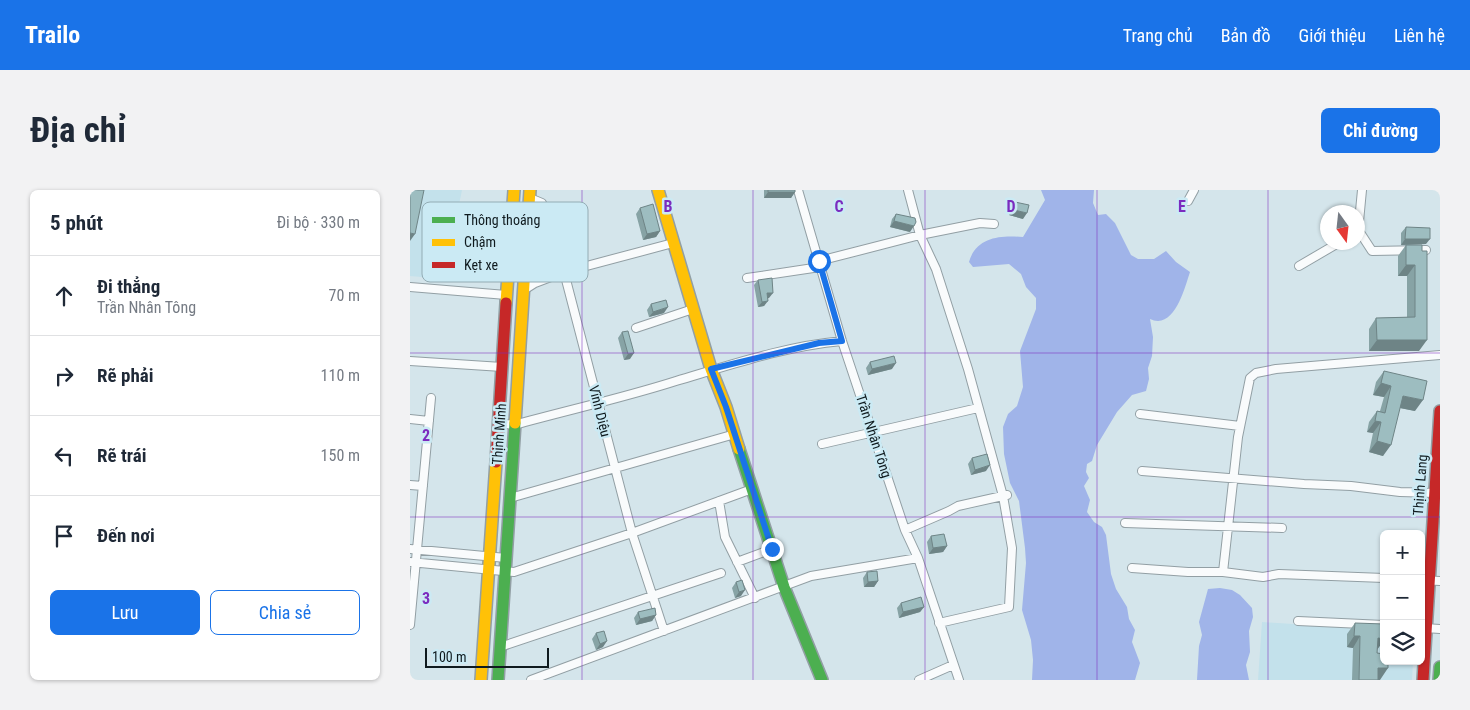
<!DOCTYPE html>
<html lang="vi">
<meta charset="utf-8">
<style>
:root{--surface:#fff;--page:#f2f2f3;--text:#1f2937;--muted:#747a83;--line:#e0e1e3;--accent:#1a73e8}
body{margin:0;font-family:"Roboto Condensed",sans-serif;background:var(--page);color:var(--text)}
.controls{position:absolute;right:15px;bottom:15px;display:grid;overflow:hidden;border-radius:8px;box-shadow:0 1px 4px #0004}
.controls button{width:45px;height:45px;display:grid;place-items:center;padding:0;border:0;border-bottom:1px solid var(--line);background:var(--surface);color:var(--text);font:25px sans-serif}
.compass{position:absolute;left:910px;top:15px;width:45px;height:45px;border-radius:50%;background:var(--surface);box-shadow:0 1px 4px #0004;rotate:165deg}
.scale{position:absolute;left:15px;bottom:12px;width:124px;box-sizing:border-box;padding-left:5px;border:2px solid #0f1a1e;border-top:0;font-size:14px;line-height:18px;white-space:nowrap;color:#0f1a1e;-webkit-text-stroke:4px #cbeaf4;paint-order:stroke}
.stop{position:absolute;width:15px;height:15px;margin:-11px;border:4px solid #1a73e8;border-radius:50%;background:#fff}
.stop.end{background:#1a73e8;border-color:#fff;box-shadow:0 1px 5px #0008}
.list{margin:0;padding:0;list-style:none}
h2{display:flex;justify-content:space-between;align-items:center;height:65px;margin:0;padding:0 20px;font-size:21px}
h2 small{font-size:16px;font-weight:400;color:var(--muted)}
.list li{display:grid;grid-template-columns:32px 1fr auto;gap:15px;align-items:center;box-sizing:border-box;height:80px;padding:0 20px;border-top:1px solid var(--line)}
.list b{display:block;font-size:19px;white-space:nowrap}
.list p{margin:0;font-size:16px;white-space:nowrap;color:var(--muted)}
.list em{font-size:16px;font-style:normal;color:var(--muted)}
.actions{display:flex;gap:10px;padding:15px 20px}
.actions a{flex:1;padding:11px 0;border:1px solid var(--accent);border-radius:8px;text-align:center;font-size:18px;color:var(--accent)}
.actions .main{background:var(--accent);color:#fff}
.icon{flex:none;width:28px;height:28px;fill:none;stroke:currentColor;stroke-width:2;stroke-linecap:round;stroke-linejoin:round}
.map{position:relative;flex:none;width:1030px;height:490px;overflow:hidden;border-radius:8px}
header{display:flex;align-items:center;gap:30px;box-sizing:border-box;height:70px;padding:0 25px;background:var(--accent);color:#fff}
header strong{font-size:24px}
nav{display:flex;gap:28px;margin-inline-start:auto;font-size:18px}
.intro{display:flex;align-items:center;justify-content:space-between;box-sizing:border-box;height:120px;padding:0 30px}
h1{margin:0;font-size:35px}
.button{padding:12px 22px;border-radius:8px;background:var(--accent);color:#fff;font-size:18px;font-weight:700}
main{display:flex;gap:30px;padding:0 30px}
aside{flex:1;background:var(--surface);border-radius:8px;box-shadow:0 1px 4px #0004}
.map>svg:first-child{display:block}
.built{fill:#c3e1eb}
.water{fill:#a0b4e9}
.lines{fill:none;stroke-linecap:round;stroke-linejoin:round}
.street-casing{stroke:#929fa4;stroke-width:10}
.fast-casing{stroke:#929fa4;stroke-width:14}
.slow-casing{stroke:#929fa4;stroke-width:14}
.jam-casing{stroke:#929fa4;stroke-width:14}
.street{stroke:#f9fbfc;stroke-width:8}
.fast{stroke:#4caf50;stroke-width:11}
.slow{stroke:#ffc107;stroke-width:11}
.jam{stroke:#c62828;stroke-width:11}
.wall{fill:#87a3a5}
.shaded-wall{fill:#6e8486}
.building{fill:#9dbdc0;stroke:#6e8486}
.route{stroke:#1a73e8;stroke-width:6}
.grid{fill:none;stroke:#7b2cbf;stroke-width:1;stroke-opacity:0.55}
.labels{text-anchor:middle;dominant-baseline:central;stroke-width:5;stroke-linejoin:round;paint-order:stroke}
.street-label{font-size:14px;fill:#0f1a1e;stroke:#cbeaf4}
.key{fill:#cbeaf4;stroke:#93acb4;stroke-width:1}
.key-label{font-size:14px;fill:#0f1a1e}
.grid-label{font-size:16px;text-anchor:middle;font-weight:bold;fill:#7b2cbf;stroke:#cbeaf4;stroke-width:5;stroke-linejoin:round;paint-order:stroke}
</style>
<header>
<strong>Trailo</strong>
<nav><a>Trang chủ</a><a>Bản đồ</a><a>Giới thiệu</a><a>Liên hệ</a></nav>
</header>
<div class="intro"><h1>Địa chỉ</h1><a class="button">Chỉ đường</a></div>
<main>
<aside>
<h2>5 phút<small>Đi bộ · 330 m</small></h2>
<ul class="list">
<li><svg class="icon" aria-label="ahead" viewBox="0 0 24 24"><path d="M12 20V5M6 11l6-6 6 6"/></svg><div><b>Đi thẳng</b><p>Trần Nhân Tông</p></div><em>70 m</em></li>
<li><svg class="icon" aria-label="right" viewBox="0 0 24 24"><path d="M7 20v-9h11M14 6l5 5-5 5"/></svg><div><b>Rẽ phải</b></div><em>110 m</em></li>
<li><svg class="icon" aria-label="left" viewBox="0 0 24 24"><path d="M17 20v-9H6M10 6l-5 5 5 5"/></svg><div><b>Rẽ trái</b></div><em>150 m</em></li>
<li><svg class="icon" aria-label="arrive" viewBox="0 0 24 24"><path d="M6 21V4h12l-3 4 3 4H6"/></svg><div><b>Đến nơi</b></div></li>
</ul>
<div class="actions"><a class="main">Lưu</a><a>Chia sẻ</a></div>
</aside>
<div class="map">
<svg width="1030" height="490" viewBox="0 0 1030 490">
<rect width="100%" height="100%" fill="#d4e5eb"/>
<path class="built" d="M0,0H52L34,89L0,86Z
M852,432L974,440V471H1003L1002,490H848Z"/>
<path class="water" d="M631,0H684L683,13L688,25L696,24L705,33L721,65L728,69H744L756,61L766,72L780,82C775,97 767,130 748,131C745,131 743,130 740,129L743,147L742,166L738,178L739,189L736,201L722,205L707,222L687,255L682,271L677,274L676,282L679,288L674,296L680,310L677,322L684,332L692,337L696,345L701,384L706,399L717,417L719,429L725,440L722,452L730,473L725,490H622L623,470L621,450L612,420L616,373L615,358L609,311L600,293L594,264L593,237L598,224L607,216L613,197L610,161L626,119V108L616,97L611,84L599,74L563,77L559,72C566,47 590,45 613,47L635,10Z
M810,398L822,400L830,405L842,418L843,427L839,441L840,462L836,475L839,490H787L789,456L792,445L789,432L798,399Z"/>
<g class="lines">
<defs>
<path id="street" d="M388,0L432,151L495,340L508,368L549,490
M498,0L510,45L526,79L558,179L593,306L602,358L599,417L529,433
M120,8L132,13L148,59L222,343L254,441
M778,11L784,0
M949,41L962,61L1016,60
M948,42L952,0
M409,71L510,45L570,33L584,34
M889,76L930,52
M337,88L410,77
M0,97L96,105
M114,100L125,93L154,82L263,53
M226,138L283,119
M0,171L92,177
M730,224L830,236
M0,229L19,231
M87,233L104,235C158,220 213,208 266,191C320,175 376,156 432,151
M412,254L568,218
M732,281L894,294L941,296L990,302L1025,303
M0,295L13,296
M100,308L325,244
M309,311L315,347L345,408
M715,333L872,338
M495,340L539,321L548,316L597,305
M0,359L96,368
M0,372L104,382L222,343L342,299
M327,372L362,359
M722,378L778,382H813L853,387L869,384L974,388
M813,382L828,247L840,188L846,183L866,179L1030,165
M1011,390L1030,391
M888,431L974,435
M0,435L21,208
M1015,438L1030,439
M90,457L311,383
M121,490L401,386L508,368
M509,490L543,475"/>
<path id="fast" d="M329,259L374,397L412,490
M88,490L105,233
M1029,490L1030,477"/>
<path id="slow" d="M248,0L301,179L316,217L329,259
M96,113L104,0
M105,233L120,0
M71,490L86,272"/>
<path id="jam" d="M86,272L96,113
M1013,490L1030,221"/>
</defs>
<use href="#street" class="street-casing"/>
<use href="#fast" class="fast-casing"/>
<use href="#slow" class="slow-casing"/>
<use href="#jam" class="jam-casing"/>
<use href="#street" class="street"/>
<use href="#fast" class="fast"/>
<use href="#slow" class="slow"/>
<use href="#jam" class="jam"/>
</g>
<path class="wall" d="M354,0H385V2L381,8H354Z
M605,12L613,29L599,25L601,18Z
M230,18L250,41L246,47L233,50L226,24Z
M486,24L500,42L480,37L482,29Z
M996,37L1016,54L991,55V43Z
M996,55H1012L1009,161H959V139L966,128L997,127V86H988V66Z
M348,90L359,108H358L354,116L348,117L344,95Z
M241,114L254,123L239,127L237,120Z
M212,142L220,169L214,170L208,148Z
M460,172L482,179L458,185L456,178Z
M974,181L1005,221L990,218L973,266L959,262L963,243L957,242L959,232L967,221H970L974,207L963,205L966,192Z
M562,268L576,281L561,285L558,274Z
M521,346L537,356L533,362L519,364L517,352Z
M457,382L468,391L464,397H454L453,388Z
M326,392L331,406L325,408L322,398Z
M491,413L514,417L510,422L489,428L487,418Z
M228,422L246,425L242,431L226,435L224,428Z
M945,433L974,450L967,459L970,490H942L943,458L937,457V444Z
M186,443L193,457L186,460L182,449Z"/>
<path class="shaded-wall" d="M358,2H385L381,8H354Z
M604,20L617,23L613,29L599,25Z
M484,31L504,36L500,42L480,37Z
M250,41L246,47L233,50L237,44Z
M0,43L5,44L0,51Z
M995,49H1020L1016,54L991,55Z
M996,75H1005L997,86H988Z
M357,103H363L359,108L353,109Z
M358,111L354,116L348,117L352,112Z
M258,117L254,123L239,127L243,122Z
M967,150H1017L1009,161H959Z
M224,163L220,169L214,170L218,164Z
M486,173L482,179L458,185L462,179Z
M971,193L981,196L974,207L963,205Z
M993,206L1013,210L1005,221L985,217Z
M965,231L971,232L963,243L957,242Z
M967,251L981,255L973,266L959,262Z
M580,275L576,281L561,285L565,280Z
M537,356L533,362L519,364L523,358Z
M468,391L464,397H454L458,392Z
M335,400L331,406L325,408L329,402Z
M514,417L510,422L489,428L493,422Z
M246,425L242,431L226,435L230,429Z
M944,446H950L943,458L937,457Z
M968,448L974,449V450L967,460Z
M197,451L193,457L186,460L190,454Z
M968,478H978L970,490L960,489Z"/>
<path class="building" d="M0,0H14L5,44L0,43Z
M358,0H385V2H358Z
M605,12L619,15L617,23L604,20Z
M243,14L250,41L237,44L230,18Z
M486,24L505,28L506,32L504,36L484,31Z
M996,37L1020,38V49H995Z
M996,55H1012V61H1017V150H967L966,128L1005,127V75H996Z
M362,88L363,103H357L358,111L352,112L348,90Z
M256,110L258,117L243,122L241,114Z
M218,141L224,163L218,164L212,142Z
M484,166L486,173L462,179L460,172Z
M974,181L1017,191L1013,210L993,206L981,255L967,251L971,232L965,231L967,221L975,223L981,196L971,193Z
M577,264L580,275L565,280L562,268Z
M534,344L537,356L523,358L521,346Z
M467,381L468,391L458,392L457,382Z
M332,390L335,400L329,402L326,392Z
M511,407L514,417L493,422L491,413Z
M245,418L246,425L230,429L228,422Z
M945,433L974,434V449L968,448L967,463L974,464V471H978V478H968V490H949L950,446H944Z
M194,441L197,451L190,454L186,443Z"/>
<g class="lines">
<path class="route" d="M362,359L316,217L301,179L409,153L432,151L409,71"/>
</g>
<path class="grid" d="M172,0V490M343,0V490M515,0V490M687,0V490M858,0V490M0,163H1030M0,327H1030"/>
<g class="labels">
<g class="street-label">
<text transform="translate(190 221) rotate(76)">Vĩnh Diệu</text>
<text transform="translate(89 244) rotate(-86)">Thịnh Minh</text>
<text transform="translate(464 246) rotate(72)">Trần Nhân Tông</text>
<text transform="translate(1010 295) rotate(-86)">Thịnh Lang</text>
</g>
</g>
<rect x="12" y="12" width="166" height="80" rx="8" class="key"/>
<rect x="22" y="27" width="23" height="6" fill="#4caf50"/>
<rect x="22" y="49" width="23" height="7" fill="#ffc107"/>
<rect x="22" y="72" width="23" height="6" fill="#c62828"/>
<g class="key-label">
<text x="54" y="35">Thông thoáng</text>
<text x="54" y="57">Chậm</text>
<text x="54" y="80">Kẹt xe</text>
</g>
<g class="grid-label">
<text x="258" y="22">B</text>
<text x="429" y="22">C</text>
<text x="601" y="22">D</text>
<text x="772" y="22">E</text>
<text x="16" y="251">2</text>
<text x="16" y="414">3</text>
</g>
</svg>
<div class="controls">
<button>+</button>
<button>−</button>
<button><svg class="icon" aria-label="layers" viewBox="0 0 24 24"><path d="M12 4l9 5-9 5-9-5zM3 14l9 5 9-5"/></svg></button>
</div>
<svg class="compass" viewBox="-18 -18 36 36"><path d="M0-13l5 13h-10z" fill="#e53935"/><path d="M0 13l5-13h-10z" fill="#747a83"/></svg>
<div class="scale">100 m</div>
<div class="stop" style="left:409px;top:71px"></div>
<div class="stop end" style="left:362px;top:359px"></div>
</div>
</main>
